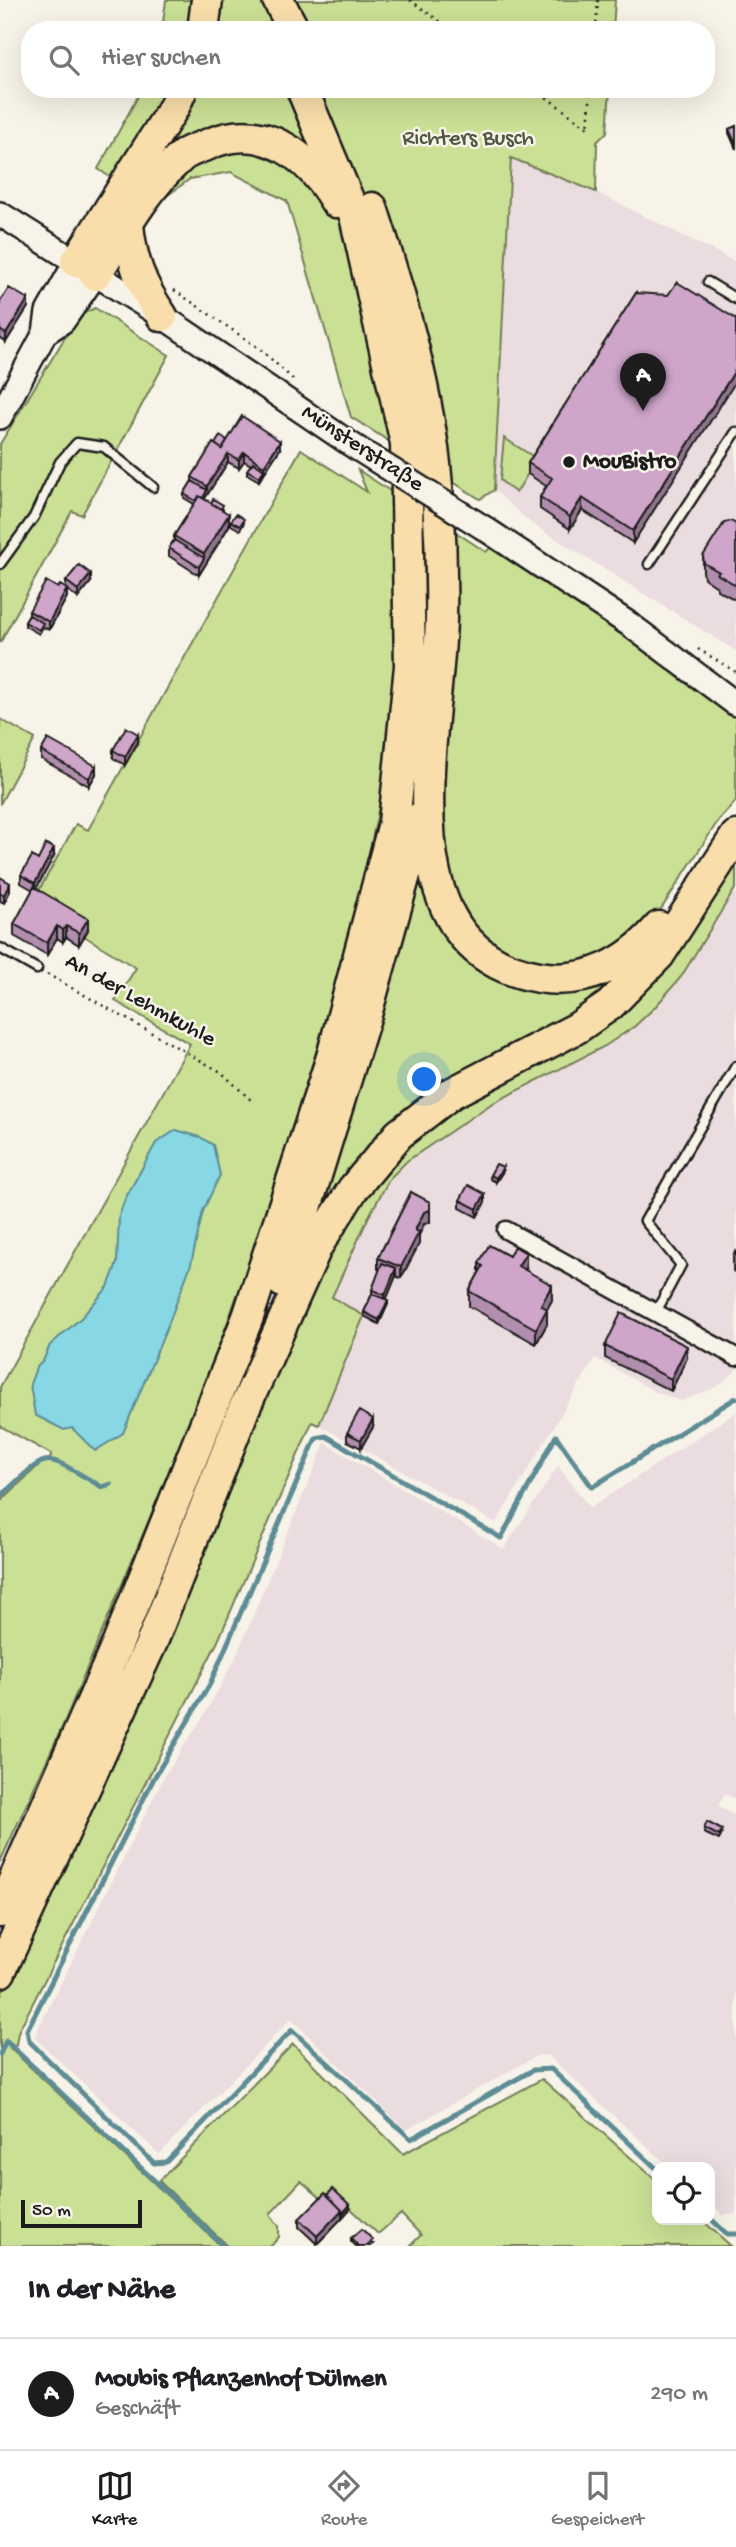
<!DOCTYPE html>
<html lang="de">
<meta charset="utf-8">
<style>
:root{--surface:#fff;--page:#f6f6f6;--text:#202124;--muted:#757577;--line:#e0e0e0;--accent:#1c1c1c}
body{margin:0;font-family:"Gochi Hand",sans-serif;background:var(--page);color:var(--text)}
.controls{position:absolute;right:21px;bottom:21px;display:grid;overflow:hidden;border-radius:14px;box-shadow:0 7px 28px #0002}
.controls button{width:63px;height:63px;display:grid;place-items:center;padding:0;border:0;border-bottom:2px solid var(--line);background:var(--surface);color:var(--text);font:35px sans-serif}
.scale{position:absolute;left:21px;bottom:18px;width:121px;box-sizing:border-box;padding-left:7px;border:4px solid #1c1c1c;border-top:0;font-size:19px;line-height:24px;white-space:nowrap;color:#1c1c1c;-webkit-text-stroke:5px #f7f3e8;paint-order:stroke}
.you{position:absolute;left:425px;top:1080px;width:24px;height:24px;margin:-18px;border:5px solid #fff;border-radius:50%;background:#1a73e8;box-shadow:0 0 0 10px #1a73e833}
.badge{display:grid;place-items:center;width:46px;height:46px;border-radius:50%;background:var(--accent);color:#fff;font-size:23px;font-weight:700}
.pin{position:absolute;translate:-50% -58px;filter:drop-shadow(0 2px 4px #0008)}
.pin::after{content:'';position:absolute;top:37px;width:24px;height:21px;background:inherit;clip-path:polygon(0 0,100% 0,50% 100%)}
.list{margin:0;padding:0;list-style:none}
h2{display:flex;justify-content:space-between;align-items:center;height:91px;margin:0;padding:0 28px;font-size:30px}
h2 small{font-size:23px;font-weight:400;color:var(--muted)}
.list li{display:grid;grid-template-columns:46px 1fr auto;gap:21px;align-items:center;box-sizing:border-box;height:112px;padding:0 28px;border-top:2px solid var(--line)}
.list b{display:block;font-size:26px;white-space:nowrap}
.list p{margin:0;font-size:23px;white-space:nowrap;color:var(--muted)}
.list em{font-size:23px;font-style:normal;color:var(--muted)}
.icon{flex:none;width:38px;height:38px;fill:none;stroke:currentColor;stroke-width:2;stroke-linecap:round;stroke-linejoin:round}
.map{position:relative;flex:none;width:736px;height:2246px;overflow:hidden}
.search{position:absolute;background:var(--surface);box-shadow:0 7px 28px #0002;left:21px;right:21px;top:21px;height:77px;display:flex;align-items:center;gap:18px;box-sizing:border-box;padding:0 24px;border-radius:28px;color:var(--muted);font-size:26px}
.sheet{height:203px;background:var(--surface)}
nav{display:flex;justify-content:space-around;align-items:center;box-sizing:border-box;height:98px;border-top:2px solid var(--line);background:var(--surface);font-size:19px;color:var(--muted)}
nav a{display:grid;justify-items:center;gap:4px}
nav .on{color:var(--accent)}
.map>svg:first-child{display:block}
.built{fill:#ebdcdf}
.green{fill:#cae095;stroke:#737e58;stroke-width:2}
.water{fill:#88d7e5;stroke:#5d8c95;stroke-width:2}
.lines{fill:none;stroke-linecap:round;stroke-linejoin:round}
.stream{stroke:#5d8c95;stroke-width:5}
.lane-casing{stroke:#1c1c1c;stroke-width:13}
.street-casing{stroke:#1c1c1c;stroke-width:21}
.secondary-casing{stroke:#1c1c1c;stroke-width:28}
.highway-casing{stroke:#1c1c1c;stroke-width:35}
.path{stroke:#1c1c1c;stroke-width:2.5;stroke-dasharray:2 5;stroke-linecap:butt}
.lane{stroke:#f7f3e8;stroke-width:8}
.street{stroke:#f7f3e8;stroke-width:16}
.secondary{stroke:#f7f3e8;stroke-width:23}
.highway{stroke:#f9deab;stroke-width:30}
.secondary-bridge-casing{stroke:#1c1c1c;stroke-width:28;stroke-linecap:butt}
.secondary-bridge{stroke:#f7f3e8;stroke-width:23}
.wall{fill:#b28eae;stroke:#1c1c1c;stroke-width:2}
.shaded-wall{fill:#91748d;stroke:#1c1c1c;stroke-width:2}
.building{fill:#cfa5ca;stroke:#1c1c1c;stroke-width:2}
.poi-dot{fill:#1c1c1c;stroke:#f7f3e8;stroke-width:2.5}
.labels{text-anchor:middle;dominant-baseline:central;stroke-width:5;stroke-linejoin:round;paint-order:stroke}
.park-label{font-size:23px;fill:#505740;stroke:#f7f3e8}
.street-label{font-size:23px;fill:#1c1c1c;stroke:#f7f3e8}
.poi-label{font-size:23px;font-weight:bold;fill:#1c1c1c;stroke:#f7f3e8;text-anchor:start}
</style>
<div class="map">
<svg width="736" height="2246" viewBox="0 0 736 2246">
<rect width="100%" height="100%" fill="#f7f3e8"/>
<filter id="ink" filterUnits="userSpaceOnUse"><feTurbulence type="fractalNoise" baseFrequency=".0143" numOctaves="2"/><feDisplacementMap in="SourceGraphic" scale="14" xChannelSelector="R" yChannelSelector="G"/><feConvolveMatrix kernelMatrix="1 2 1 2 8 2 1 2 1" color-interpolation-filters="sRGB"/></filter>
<g filter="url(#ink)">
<path class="built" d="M511,157L596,192L736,262V651L532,524L494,490Z
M736,887V1371L717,1387L682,1401L658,1393L595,1358L496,1523L319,1425L364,1316L332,1297L348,1259L390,1177L440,1137L491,1104L605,1046L635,1026L681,977Z
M736,1412V1799L725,1794L718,1806L736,1816V2214L723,2215L710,2203V2167H670L547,2055L536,2056L406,2130L291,2019L159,2154L34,2037L165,1775L208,1709L234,1661L325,1443L504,1549L558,1466L590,1508Z"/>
<path class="green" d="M166,0H615L613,30H162Z
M142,89H610L607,132L597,142L596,192L511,158L494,490L480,499L351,417L287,201L231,172L190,179L153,206L98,169Z
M95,308L169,355L82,515L72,511L0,643V444L78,316Z
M504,438L537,459L516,493L500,480Z
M301,449L367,492L358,470L398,496L402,629L389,761L359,900L318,1046L255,1245L203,1391L63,1725L0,1862V1502L42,1462L50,1461L51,1454L0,1426V1387L190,1044L115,1001L136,968L84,936L87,930L34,899L76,824L88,830Z
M448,527L486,552L490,548L628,638L686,683L736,716V801L718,821L652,923L606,961L533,968L473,933L440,865Z
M0,719L35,739L0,804Z
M421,847L478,957L622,970L613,992L493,1060L309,1242Z
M736,851V887L681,977L655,1007L635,1026L605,1046L491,1104L407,1161L390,1178L368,1218L332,1297L364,1316L319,1425L312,1422L218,1641L18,2032L16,2045L10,2048L221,2246H0V1997L332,1237L430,1118L573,1038Z
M293,2044L403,2154L542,2079L657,2181V2220H702L731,2246H410L421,2235L401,2214L378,2234L333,2192L324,2201L301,2181L270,2214L279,2226V2237L271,2246H228L159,2181Z"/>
<path class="water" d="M176,1130L200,1137L213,1145L220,1175L203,1211L191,1264L168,1325L123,1433L95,1451L72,1428L64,1430L35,1415L30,1384L36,1368L43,1361L50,1345L81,1318L108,1287L117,1263L119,1216L125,1199L156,1143Z"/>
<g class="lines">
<path class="stream" d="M0,1497C53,1448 40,1452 102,1487L111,1484
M0,2054L6,2041L224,2246
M657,2169L551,2069L533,2070L411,2139L292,2030L166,2162L154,2163L29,2041L27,2030L154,1778L210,1684L316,1438L326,1436L501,1538L556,1436L592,1487L736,1398
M710,2218L727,2234H736"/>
<defs>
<path id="lane" d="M708,282L736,299
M0,564L34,517L60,462L77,443L104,447L153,487
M649,564L736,432
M0,948L37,969
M656,1312L681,1265L645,1221L736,1066"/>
<path id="street" d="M506,1230L736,1357"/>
<path id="secondary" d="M0,214L162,316L355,447
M45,333L63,321L95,275
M0,417L45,333L48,312L76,262
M484,528L629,624L736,704"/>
<path id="highway" d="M278,0L294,30
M203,30L207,0
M372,208C399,290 425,378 435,464C440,514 442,568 441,618C440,727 377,949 539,977C587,985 628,963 659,927
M128,224C131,260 141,286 162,316
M76,262L174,107L182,89
M95,275C121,235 144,190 180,158C187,151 199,148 209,144C264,120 309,156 336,202
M283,1282L367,1011L421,817
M0,1912L118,1643L248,1317L332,1057L394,823L410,666L406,443L355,216L302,89
M0,1972L152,1642L244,1409L317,1246L353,1189L399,1134L452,1093L577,1028L610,1005L659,955L736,836"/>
</defs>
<use href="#lane" class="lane-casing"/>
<use href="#street" class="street-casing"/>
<use href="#secondary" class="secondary-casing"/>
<use href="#highway" class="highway-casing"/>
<path class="path" d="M410,0L452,30
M596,30L598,0
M535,89L588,128L591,89
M174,290L260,349L296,382
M698,649L736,672
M47,974L221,1072L252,1101"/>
<use href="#lane" class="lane"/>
<use href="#street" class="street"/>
<use href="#secondary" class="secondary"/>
<use href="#highway" class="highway"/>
<defs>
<path id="secondary-bridge" d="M355,447L484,528"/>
</defs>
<use href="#secondary-bridge" class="secondary-bridge-casing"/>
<use href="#secondary-bridge" class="secondary-bridge"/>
</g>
<path class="wall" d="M736,126V149L729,133V129Z
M636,293L633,543L582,510L570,529L540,509V497L546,486L528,474V463Z
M0,302L28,307L6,342L0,338Z
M227,440L280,449L259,481L247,474V470L251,465L244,461L239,468L228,462L204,499L223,509V510L229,526L199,575L169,556V548L174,540V536L194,504L184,498V494L192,481V477L215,444Z
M231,521L244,523L240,530L231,525Z
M736,524V600L717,590V587L704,578L703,571V556Z
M66,581L91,582L78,598L67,590V597L49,630L43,627L39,634L25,626V622L29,615V611L58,588L66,589Z
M138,742L125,765L113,758V750Z
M41,751L96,774L89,786L41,759Z
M54,856L36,888L88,930L79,945L66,937L63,942L57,938L47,955L14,936V924L33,890L21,883V875L38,860Z
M0,877L10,891L4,903L0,901Z
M503,1171L496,1182L490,1179V1175Z
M411,1192L430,1222L424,1224L419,1235V1244L401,1278L395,1276L386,1299L388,1304L379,1324L364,1316V1312L372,1294V1290L380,1270L378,1269V1258Z
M460,1200L485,1202L477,1217L460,1208Z
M736,1250V1273L733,1271V1256Z
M479,1263L526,1268L525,1269L552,1300L547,1309V1324L536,1344L469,1306V1291L479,1273Z
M605,1346L687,1358L671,1391L605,1358Z
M373,1427L361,1448L347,1441V1433Z
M704,1828L722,1834L719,1840L704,1833Z
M350,2209L317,2244L299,2227V2219Z
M351,2238L373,2244L370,2246H355L351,2242Z"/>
<path class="shaded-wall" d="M28,299V307L6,342V334Z
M736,369V381L633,543V531Z
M280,441V449L259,481V477L264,470V466Z
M244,452V461L239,468V460Z
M228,454V462L199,508V504L207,490V486Z
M582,498V510L570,529V517Z
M229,514V526L199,575V567L204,558V554Z
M91,574V582L78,598V590Z
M67,589V597L49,630V622Z
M138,734V742L125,765V757Z
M96,766V774L89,786V778Z
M54,848V856L35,891V883Z
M10,883V891L4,903V895Z
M88,919V930L79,945V933Z
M57,926V938L47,955V943Z
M66,926V937L63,942V930Z
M503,1167V1171L496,1182V1178Z
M485,1194V1202L477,1217V1209Z
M430,1210V1222L424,1224L419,1235V1244L401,1278V1267L415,1230L424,1212Z
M526,1253V1268L518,1281V1266Z
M396,1268V1276L385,1303V1295Z
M552,1285V1300L547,1309V1324L536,1344V1329L541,1305Z
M388,1300V1304L379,1324V1320Z
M687,1346V1358L671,1391V1379Z
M373,1419V1427L361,1448V1440Z
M350,2205V2209L342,2218V2214Z
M342,2210V2218L317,2244V2236Z"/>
<path class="building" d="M736,126V145L729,129Z
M677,282L736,319V369L633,531L582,498L570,517L540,497L552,478L528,463L636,293L668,295Z
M9,288L28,299L6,334L0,330V302Z
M242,416L280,441L264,466L244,452L239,460L228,454L207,486L192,477L213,443L222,449Z
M220,436L227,440L222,449L215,444Z
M253,462L264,470L259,477L247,470Z
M192,481L207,490L203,498L199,496L196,501L184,494Z
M199,496L229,514L204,554L174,536Z
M213,499L223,505L221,509L211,503Z
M236,514L244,519L240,526L231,521Z
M731,521L736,524V585L717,574L719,572L704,563L703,556L724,523Z
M174,540L204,558L199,567L169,548Z
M79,565L91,574L78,590L66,581Z
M46,581L58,588L60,585L67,589L49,622L29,611Z
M29,615L43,623L39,630L25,622Z
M126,727L138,734L125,757L113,750Z
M48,739L96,766L89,778L41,751Z
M46,844L54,848L35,883L21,875L32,856L38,860Z
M0,877L10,883L4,895L0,893Z
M34,887L88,919L79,933L66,926L63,930L57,926L47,943L14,924Z
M496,1164L503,1167L496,1178L490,1175Z
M468,1185L485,1194L477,1209L460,1200Z
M411,1192L430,1202V1210L424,1212L415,1230L419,1232L401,1267L378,1258Z
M489,1245L509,1256L514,1246L526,1253L518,1266L552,1285L541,1305L547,1309L536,1329L469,1291L483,1266L479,1263Z
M382,1263L396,1268L385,1295L372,1290Z
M372,1294L388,1300L379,1320L364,1312Z
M621,1313L687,1346L671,1379L605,1346Z
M359,1411L373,1419L361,1440L347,1433Z
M707,1822L722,1830L719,1836L704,1828Z
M333,2189L350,2205L342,2214V2210L327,2195Z
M325,2193L342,2210L317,2236L299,2219Z
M362,2229L373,2240L366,2246H358L351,2238Z"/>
</g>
<circle class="poi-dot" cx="569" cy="462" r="7"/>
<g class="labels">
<g class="park-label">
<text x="468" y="139">Richters Busch</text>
</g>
<g class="street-label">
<text transform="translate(362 449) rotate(33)">Münsterstraße</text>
<text transform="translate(140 1001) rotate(29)">An der Lehmkuhle</text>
</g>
<g class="poi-label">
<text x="583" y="462">MouBistro</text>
</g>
</g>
</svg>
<div class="controls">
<button><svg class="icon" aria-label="locate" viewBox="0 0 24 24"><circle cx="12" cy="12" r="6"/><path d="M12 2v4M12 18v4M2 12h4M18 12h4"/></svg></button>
</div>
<div class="scale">50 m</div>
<div class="you"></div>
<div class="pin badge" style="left:643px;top:411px">A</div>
<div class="search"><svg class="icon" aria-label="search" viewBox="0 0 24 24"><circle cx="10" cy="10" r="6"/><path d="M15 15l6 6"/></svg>Hier suchen</div>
</div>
<section class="sheet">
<h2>In der Nähe<small></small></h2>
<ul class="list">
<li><span class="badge">A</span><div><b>Moubis Pflanzenhof Dülmen</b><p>Geschäft</p></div><em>290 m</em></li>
</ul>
</section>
<nav>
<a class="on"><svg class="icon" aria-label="map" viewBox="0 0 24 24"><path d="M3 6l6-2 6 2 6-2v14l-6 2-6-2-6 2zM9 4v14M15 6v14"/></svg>Karte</a>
<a><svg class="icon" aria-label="directions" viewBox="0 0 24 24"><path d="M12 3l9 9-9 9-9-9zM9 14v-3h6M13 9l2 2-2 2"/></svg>Route</a>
<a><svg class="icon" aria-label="saved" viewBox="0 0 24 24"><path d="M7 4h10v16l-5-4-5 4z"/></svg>Gespeichert</a>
</nav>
